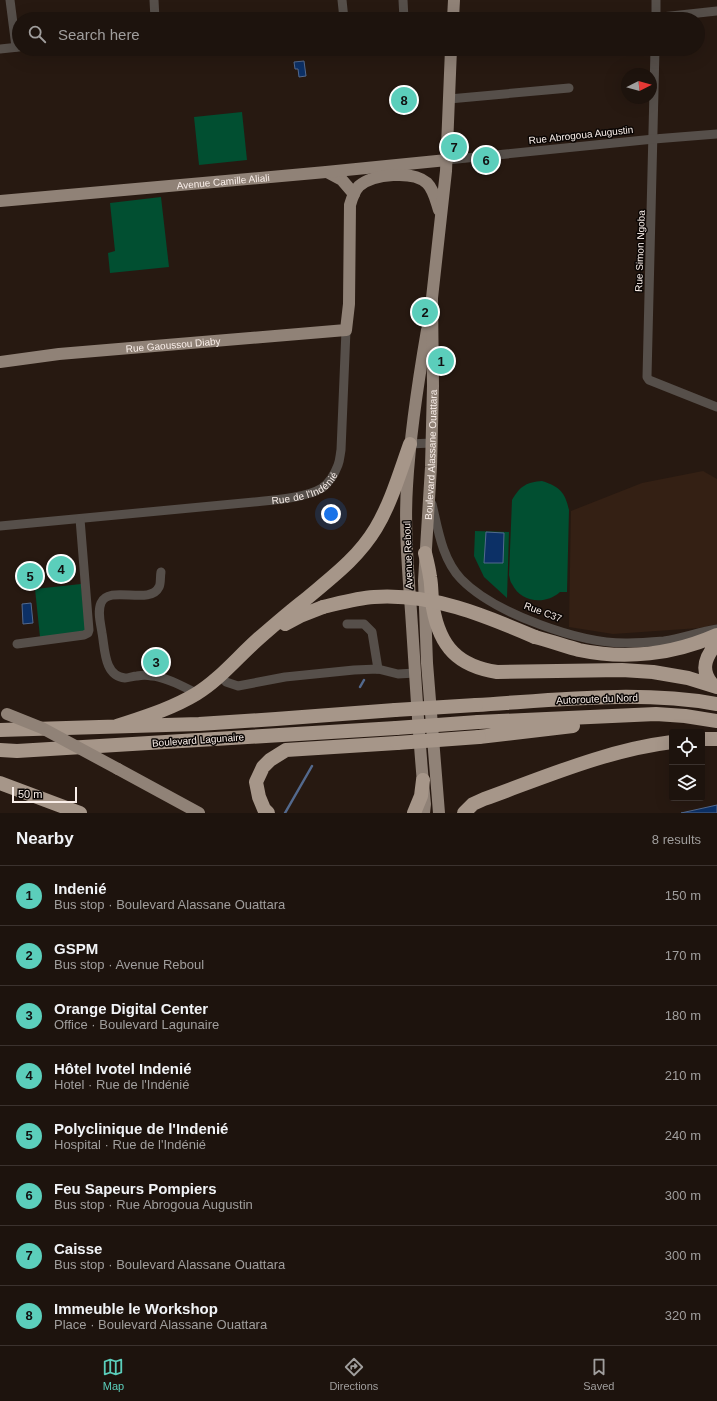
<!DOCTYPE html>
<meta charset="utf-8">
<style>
:root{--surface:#1d130d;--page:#2a201b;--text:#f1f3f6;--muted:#a09e9d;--line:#3b322e;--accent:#5bcebb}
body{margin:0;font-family:Helvetica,sans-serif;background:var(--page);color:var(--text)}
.controls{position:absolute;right:12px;bottom:12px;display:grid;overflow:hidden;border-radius:4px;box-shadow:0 4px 16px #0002}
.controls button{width:36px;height:36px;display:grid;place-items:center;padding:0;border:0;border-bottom:1px solid var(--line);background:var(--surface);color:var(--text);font:20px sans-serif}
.compass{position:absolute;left:621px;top:68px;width:36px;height:36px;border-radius:50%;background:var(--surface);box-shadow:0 4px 16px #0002;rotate:84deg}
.scale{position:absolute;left:12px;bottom:10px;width:65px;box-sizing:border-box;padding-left:4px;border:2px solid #f9eee9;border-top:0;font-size:11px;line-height:14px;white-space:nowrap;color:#f9eee9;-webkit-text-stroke:3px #0b0604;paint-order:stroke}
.you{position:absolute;left:331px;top:514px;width:14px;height:14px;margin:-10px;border:3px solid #fff;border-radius:50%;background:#1a73e8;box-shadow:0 0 0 6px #1a73e833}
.badge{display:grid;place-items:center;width:26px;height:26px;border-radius:50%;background:var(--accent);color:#111;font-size:13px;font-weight:700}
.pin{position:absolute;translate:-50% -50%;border:2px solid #fff;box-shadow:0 1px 4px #0006}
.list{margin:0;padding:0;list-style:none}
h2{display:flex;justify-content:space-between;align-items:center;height:52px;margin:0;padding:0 16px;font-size:17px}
h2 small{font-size:13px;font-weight:400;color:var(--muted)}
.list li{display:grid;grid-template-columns:26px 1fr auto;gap:12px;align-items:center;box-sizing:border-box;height:60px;padding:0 16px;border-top:1px solid var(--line)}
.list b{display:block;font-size:15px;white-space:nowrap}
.list p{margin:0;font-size:13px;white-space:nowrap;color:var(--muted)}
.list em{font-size:13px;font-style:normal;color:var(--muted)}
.icon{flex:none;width:22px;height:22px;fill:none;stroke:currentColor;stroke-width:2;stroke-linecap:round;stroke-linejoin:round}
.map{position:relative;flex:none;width:717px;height:813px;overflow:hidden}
.search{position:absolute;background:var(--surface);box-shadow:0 4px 16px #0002;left:12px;right:12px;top:12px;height:44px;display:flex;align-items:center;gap:10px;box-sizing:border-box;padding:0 14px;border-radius:22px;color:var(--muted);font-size:15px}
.sheet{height:532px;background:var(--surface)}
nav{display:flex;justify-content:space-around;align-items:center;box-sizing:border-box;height:56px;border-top:1px solid var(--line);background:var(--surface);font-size:11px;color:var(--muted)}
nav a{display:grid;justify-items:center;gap:2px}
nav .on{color:var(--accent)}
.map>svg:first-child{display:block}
.built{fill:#342014}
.green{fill:#014f31}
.water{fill:#0c3066;stroke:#53698d}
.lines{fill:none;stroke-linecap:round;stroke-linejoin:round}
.stream{stroke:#53698d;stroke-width:2.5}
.minor{stroke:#564f4a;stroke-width:9}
.major{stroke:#908277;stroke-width:12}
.highway{stroke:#a69689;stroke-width:14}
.major-bridge{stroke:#908277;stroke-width:12}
.highway-bridge{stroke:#a69689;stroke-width:14}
.labels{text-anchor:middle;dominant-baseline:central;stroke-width:3;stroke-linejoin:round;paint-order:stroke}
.street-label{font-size:10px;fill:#f9eee9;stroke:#0b0604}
</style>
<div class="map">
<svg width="717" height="813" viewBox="0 0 717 813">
<rect width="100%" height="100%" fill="#271911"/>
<path class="built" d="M703,471L717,479V624L699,628L613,634L569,627L571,511L642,483Z"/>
<path class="green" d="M242,112L247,160L199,165L194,117Z
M161,197L169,267L110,273L108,253L115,251L110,203Z
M542,481C560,487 565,492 569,510L567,592H560C546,605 521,603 512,584C510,582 510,578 509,575L512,500C520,486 527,482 542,481Z
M475,531L509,532L507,598L484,577L474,556Z
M81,584L86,633L40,637L35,589Z"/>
<path class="water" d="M304,61L306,76L299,77L298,69H295L294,62Z
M486,532L504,533L503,563H484Z
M31,603L33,623L23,624L22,604Z
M717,805V813H681Z"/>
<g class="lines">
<path class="stream" d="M360,687L364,680
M285,813L312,766"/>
<g class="minor">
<path d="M10,0L16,47"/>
<path d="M154,0L155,19"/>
<path d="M342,0L344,19"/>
<path d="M403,0L404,19"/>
<path d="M656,0V19"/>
<path d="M643,19L717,11"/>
<path d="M0,49L19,47"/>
<path d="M347,49V50"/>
<path d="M655,49L647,377L649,380L717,407"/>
<path d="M449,99L569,88"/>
<path d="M447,160L654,139L717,134"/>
<path d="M410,444L431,443"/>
<path d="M432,504C438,529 442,559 461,579C494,613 580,644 628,643C639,643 652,642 664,641C682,638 699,632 717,629"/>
<path id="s1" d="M0,526L254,502C273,500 306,498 322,488C329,483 335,473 338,465C340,460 340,455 341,450L346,330"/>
<path d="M161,572C160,577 161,584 159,587C150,606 109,584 101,603C97,612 101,625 102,633C105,649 104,676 125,678C129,678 133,676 137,676C142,675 147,675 152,676C167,677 183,687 197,693"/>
<path d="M347,624H364L372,632L378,669"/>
<path d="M17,644L84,635L88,633L89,630L80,519"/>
<path d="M221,675L226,682L238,686L285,677L354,670L378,669L398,674L415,673"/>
</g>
<g class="major">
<path d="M453,19L454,0"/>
<path d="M327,172L342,180L354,194"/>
<path id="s2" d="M0,201L326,172L447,160"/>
<path id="s3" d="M0,362L59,354L346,330L349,304L350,205C352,198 354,191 359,186C373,174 413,170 427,183C434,190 436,201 439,210"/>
<path d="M118,769L199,813"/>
<path d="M424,813L425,804C419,745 416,685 412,626C409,579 404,533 407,486C410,434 418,382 427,330"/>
<path id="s4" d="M439,813L427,663L424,581L431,467L433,386L432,298L446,171L451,49"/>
</g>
<path class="highway" d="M425,553C427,561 429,569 430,577C432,587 431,598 433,608C440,647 458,666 497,672L622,670L653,672L688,678L717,687
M285,624L300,616L323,607
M535,637C550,641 565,646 579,650C626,660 674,654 717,635
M714,686C699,671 705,657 717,643
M476,705C556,700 638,690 717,704
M478,722L656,714L685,716L717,721
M117,726C144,717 171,709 196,694C219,680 237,658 257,640C273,626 289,612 306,599C332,577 358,558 376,528C391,503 400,472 410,444
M0,730L199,724L276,719L395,710
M479,737L573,726
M702,739H717
M0,750L17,751L396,728
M0,783L80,813
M268,813L264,809L259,797L256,782L263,767L270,760L286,750L397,743
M414,813L421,796L423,780
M464,813L473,804L484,799C545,777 607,750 672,742"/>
<path class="major-bridge" d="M7,714L42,728L118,769"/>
<path class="highway-bridge" d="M323,607C340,603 357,598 374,597C431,593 484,615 535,637
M395,710L476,705
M396,728L478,722
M397,743L479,737"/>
</g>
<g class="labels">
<g class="street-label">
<text transform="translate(581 135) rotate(-6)">Rue Abrogoua Augustin</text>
<text stroke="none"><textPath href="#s2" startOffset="224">Avenue Camille Aliali</textPath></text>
<text transform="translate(640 251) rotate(-88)">Rue Simon Ngoba</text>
<text stroke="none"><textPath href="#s3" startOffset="174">Rue Gaoussou Diaby</textPath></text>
<text stroke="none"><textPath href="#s4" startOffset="359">Boulevard Alassane Ouattara</textPath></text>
<text stroke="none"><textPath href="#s1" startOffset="309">Rue de l'Indénié</textPath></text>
<text transform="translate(408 555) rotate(-92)">Avenue Reboul</text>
<text transform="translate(543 612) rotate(21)">Rue C37</text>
<text transform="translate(597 699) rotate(-2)">Autoroute du Nord</text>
<text transform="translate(198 740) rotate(-4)">Boulevard Lagunaire</text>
</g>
</g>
</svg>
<div class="controls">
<button><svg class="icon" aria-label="locate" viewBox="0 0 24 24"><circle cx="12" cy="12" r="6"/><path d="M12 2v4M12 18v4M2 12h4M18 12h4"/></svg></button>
<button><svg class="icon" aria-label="layers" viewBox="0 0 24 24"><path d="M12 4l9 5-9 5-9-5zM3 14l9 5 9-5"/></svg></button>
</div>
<svg class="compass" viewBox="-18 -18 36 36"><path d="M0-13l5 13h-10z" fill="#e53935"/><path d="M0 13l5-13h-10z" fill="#a09e9d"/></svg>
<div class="scale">50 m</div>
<div class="you"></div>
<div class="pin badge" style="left:441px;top:361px">1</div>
<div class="pin badge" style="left:425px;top:312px">2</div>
<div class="pin badge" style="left:156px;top:662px">3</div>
<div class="pin badge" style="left:61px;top:569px">4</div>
<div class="pin badge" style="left:30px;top:576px">5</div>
<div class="pin badge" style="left:486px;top:160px">6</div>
<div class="pin badge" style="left:454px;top:147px">7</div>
<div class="pin badge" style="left:404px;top:100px">8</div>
<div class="search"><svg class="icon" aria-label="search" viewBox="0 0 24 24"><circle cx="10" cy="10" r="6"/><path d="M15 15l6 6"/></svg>Search here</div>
</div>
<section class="sheet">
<h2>Nearby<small>8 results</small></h2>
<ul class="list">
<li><span class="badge">1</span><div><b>Indenié</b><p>Bus stop · Boulevard Alassane Ouattara</p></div><em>150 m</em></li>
<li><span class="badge">2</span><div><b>GSPM</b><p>Bus stop · Avenue Reboul</p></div><em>170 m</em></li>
<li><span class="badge">3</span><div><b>Orange Digital Center</b><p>Office · Boulevard Lagunaire</p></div><em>180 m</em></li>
<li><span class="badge">4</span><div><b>Hôtel Ivotel Indenié</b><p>Hotel · Rue de l'Indénié</p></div><em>210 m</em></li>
<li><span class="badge">5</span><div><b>Polyclinique de l'Indenié</b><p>Hospital · Rue de l'Indénié</p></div><em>240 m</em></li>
<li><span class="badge">6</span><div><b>Feu Sapeurs Pompiers</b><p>Bus stop · Rue Abrogoua Augustin</p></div><em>300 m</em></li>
<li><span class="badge">7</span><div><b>Caisse</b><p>Bus stop · Boulevard Alassane Ouattara</p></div><em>300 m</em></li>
<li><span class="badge">8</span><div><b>Immeuble le Workshop</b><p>Place · Boulevard Alassane Ouattara</p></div><em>320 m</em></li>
</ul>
</section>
<nav>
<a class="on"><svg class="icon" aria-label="map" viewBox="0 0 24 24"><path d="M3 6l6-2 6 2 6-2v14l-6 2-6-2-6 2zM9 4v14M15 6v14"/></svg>Map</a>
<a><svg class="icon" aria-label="directions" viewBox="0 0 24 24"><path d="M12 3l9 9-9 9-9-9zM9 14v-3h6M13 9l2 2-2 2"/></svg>Directions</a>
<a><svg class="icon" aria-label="saved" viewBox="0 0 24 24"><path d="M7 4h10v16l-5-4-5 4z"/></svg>Saved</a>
</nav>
